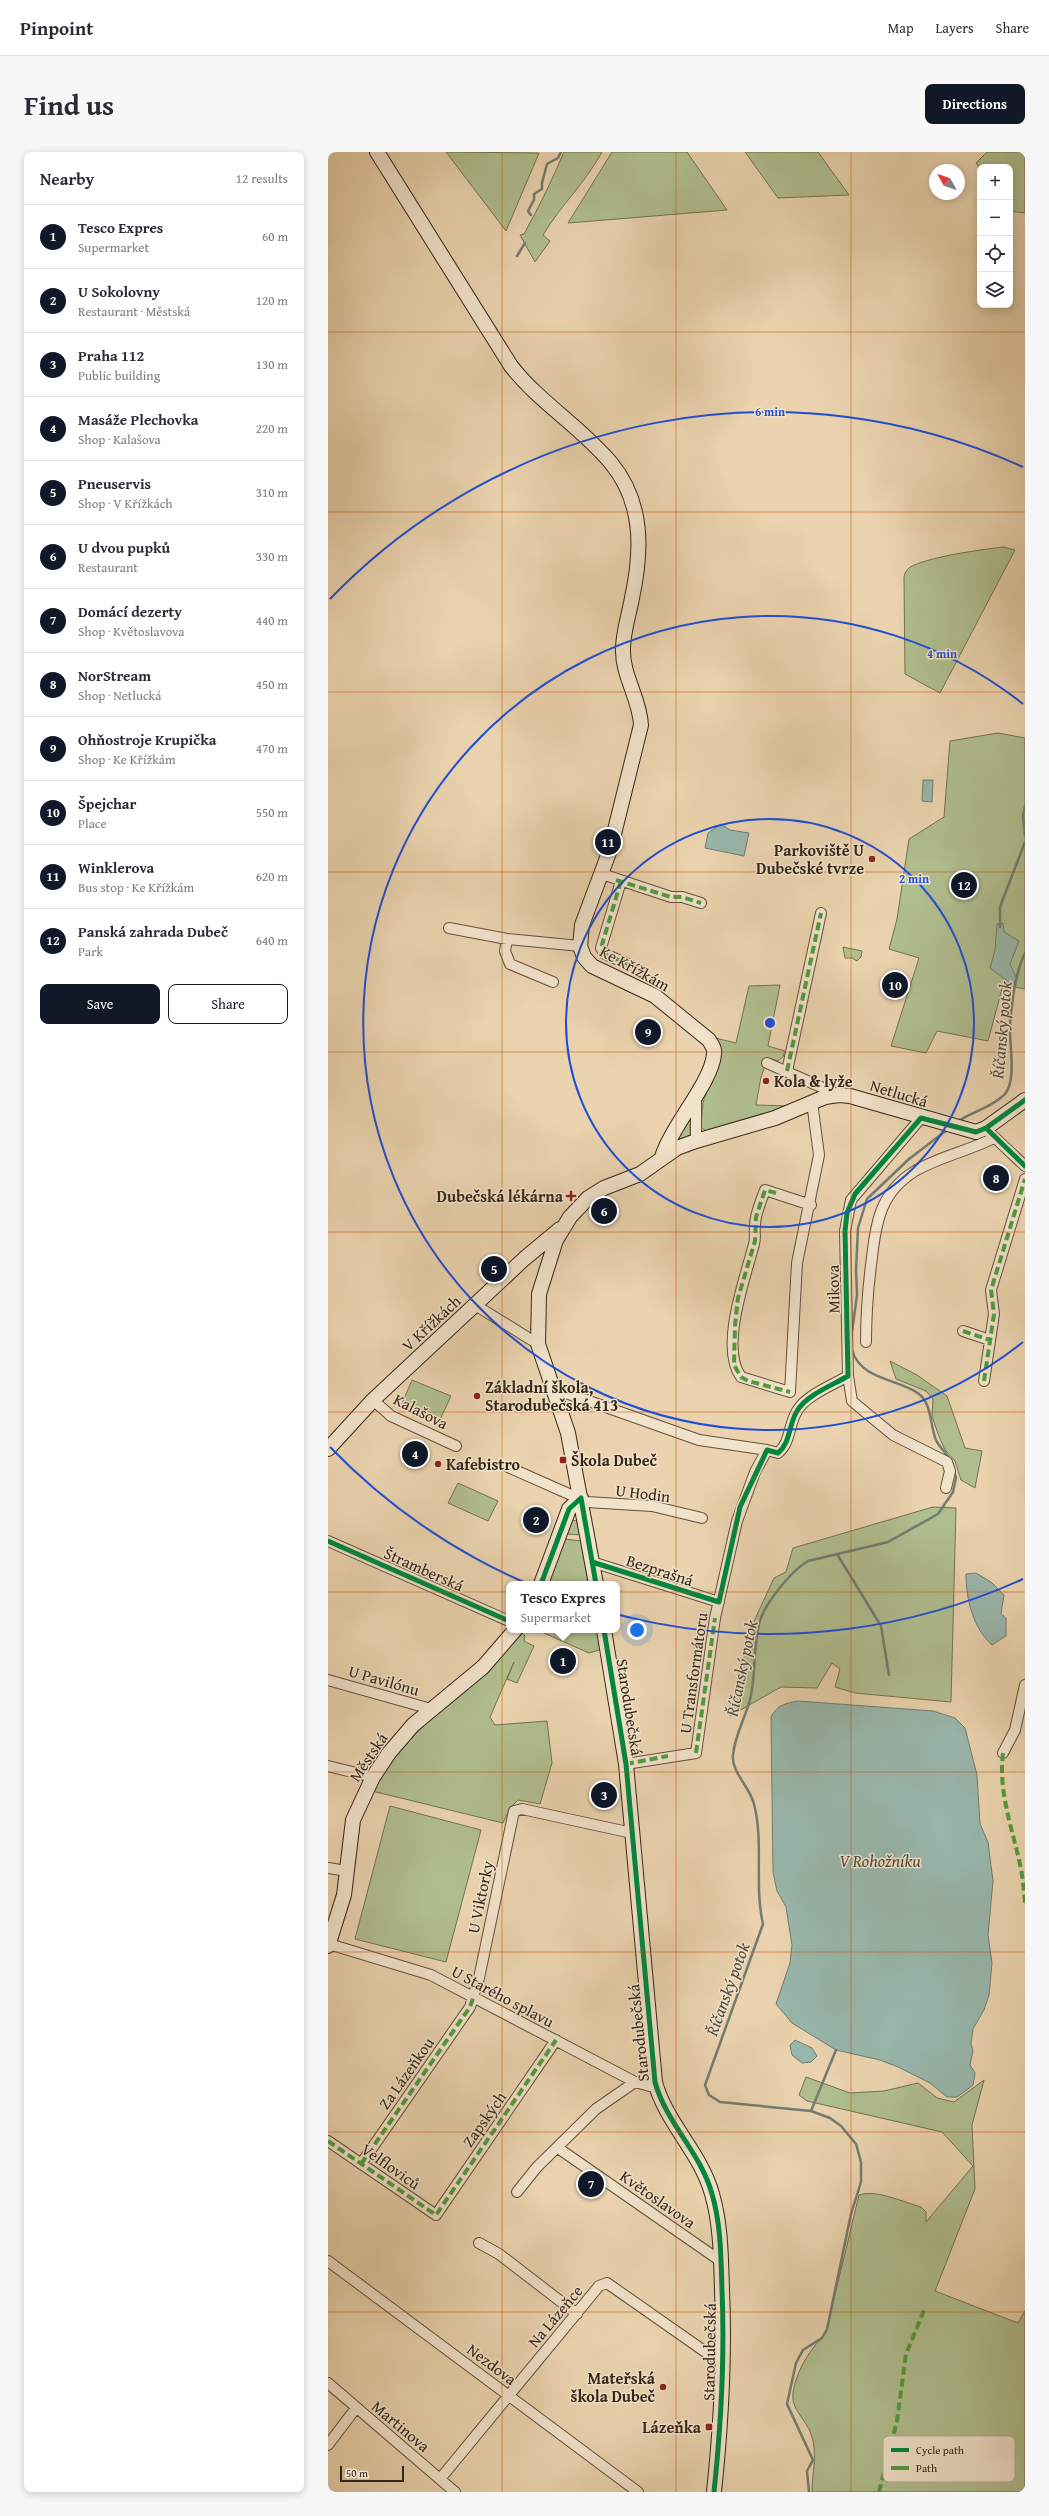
<!DOCTYPE html>
<meta charset="utf-8">
<style>
:root{--surface:#fff;--page:#f7f7f7;--text:#2b2b33;--muted:#7c7c81;--line:#e1e1e2;--accent:#111827}
body{margin:0;font-family:"Gentium Book Plus",serif;background:var(--page);color:var(--text)}
.controls{position:absolute;right:12px;top:12px;display:grid;overflow:hidden;border-radius:8px;box-shadow:0 2px 10px #0003}
.controls button{width:36px;height:36px;display:grid;place-items:center;padding:0;border:0;border-bottom:1px solid var(--line);background:var(--surface);color:var(--text);font:20px sans-serif}
.compass{position:absolute;left:601px;top:12px;width:36px;height:36px;border-radius:50%;background:var(--surface);box-shadow:0 2px 10px #0003;rotate:310deg}
.scale{position:absolute;left:12px;bottom:10px;width:64px;box-sizing:border-box;padding-left:4px;border:2px solid #362618;border-top:0;font-size:11px;line-height:14px;white-space:nowrap;color:#362618;-webkit-text-stroke:3px #f1e2ca;paint-order:stroke}
.you{position:absolute;left:309px;top:1478px;width:14px;height:14px;margin:-10px;border:3px solid #fff;border-radius:50%;background:#1a73e8;box-shadow:0 0 0 6px #1a73e833}
.badge{display:grid;place-items:center;width:26px;height:26px;border-radius:50%;background:var(--accent);color:#fff;font-size:13px;font-weight:700}
.pin{position:absolute;translate:-50% -50%;border:2px solid #fff;box-shadow:0 1px 4px #0006}
.popup{position:absolute;left:178px;top:1429px;width:114px;height:52px;box-sizing:border-box;display:grid;place-content:center;border-radius:8px;background:var(--surface);filter:drop-shadow(0 1px 3px #0005);font-size:13px;white-space:nowrap;color:var(--muted)}
.popup b{font-size:15px;color:var(--text)}
.popup::after{content:'';position:absolute;left:50%;top:100%;margin-left:-8px;border:8px solid transparent;border-top-color:var(--surface)}
.list{margin:0;padding:0;list-style:none}
h2{display:flex;justify-content:space-between;align-items:center;height:52px;margin:0;padding:0 16px;font-size:17px}
h2 small{font-size:13px;font-weight:400;color:var(--muted)}
.list li{display:grid;grid-template-columns:26px 1fr auto;gap:12px;align-items:center;box-sizing:border-box;height:64px;padding:0 16px;border-top:1px solid var(--line)}
.list b{display:block;font-size:15px;white-space:nowrap}
.list p{margin:0;font-size:13px;white-space:nowrap;color:var(--muted)}
.list em{font-size:13px;font-style:normal;color:var(--muted)}
.actions{display:flex;gap:8px;padding:12px 16px}
.actions a{flex:1;padding:9px 0;border:1px solid var(--accent);border-radius:8px;text-align:center;font-size:14px;color:var(--accent)}
.actions .main{background:var(--accent);color:#fff}
.icon{flex:none;width:22px;height:22px;fill:none;stroke:currentColor;stroke-width:2;stroke-linecap:round;stroke-linejoin:round}
.map{position:relative;flex:none;width:697px;height:2340px;overflow:hidden;border-radius:8px}
header{display:flex;align-items:center;gap:24px;box-sizing:border-box;height:56px;padding:0 20px;background:var(--surface);border-bottom:1px solid var(--line)}
header strong{font-size:19px}
nav{display:flex;gap:22px;margin-inline-start:auto;font-size:14px}
.intro{display:flex;align-items:center;justify-content:space-between;box-sizing:border-box;height:96px;padding:0 24px}
h1{margin:0;font-size:28px}
.button{padding:10px 18px;border-radius:8px;background:var(--accent);color:#fff;font-size:14px;font-weight:700}
main{display:flex;gap:24px;padding:0 24px}
aside{flex:1;background:var(--surface);border-radius:8px;box-shadow:0 2px 10px #0003}
.map>svg:first-child{display:block}
.green{fill:#b0be8f;stroke:#737254}
.water{fill:#98b7ac;stroke:#717d71}
.lines{fill:none;stroke-linecap:round;stroke-linejoin:round}
.stream{stroke:#717d71;stroke-width:2.5}
.street-casing{stroke:#63513e;stroke-width:12}
.secondary-casing{stroke:#362618;stroke-width:16}
.street{stroke:#f1e2ca;stroke-width:10}
.secondary{stroke:#f1e2ca;stroke-width:14}
.quiet{stroke:#519c3e;stroke-width:4;stroke-dasharray:8 4;stroke-linecap:butt}
.cycleway-casing{stroke:#f1e2ca;stroke-width:8}
.cycleway{stroke:#00873e;stroke-width:5}
.grid{fill:none;stroke:#cd510e;stroke-width:1;stroke-opacity:0.55}
.ring{fill:none;stroke:#1d4ed8;stroke-width:2}
.poi-dot{fill:#8f2418;stroke:#f1e2ca;stroke-width:1.5}
.labels{text-anchor:middle;dominant-baseline:central;stroke-width:3;stroke-linejoin:round;paint-order:stroke}
.poi-label{font-size:16px;font-weight:bold;fill:#362618;stroke:#f1e2ca;text-anchor:end}
.street-label{font-size:16px;fill:#362618;stroke:#f1e2ca}
.water-label{font-size:17px;font-style:italic;fill:#4e4a3d;stroke:#f1e2ca}
.key{fill:#f1e2ca;stroke:#b9aa95;stroke-width:1}
.key-label{font-size:11px;fill:#362618}
.centre{fill:#1d4ed8;stroke:#f1e2ca;stroke-width:2}
.ring-label{font-size:12px;text-anchor:middle;font-weight:bold;fill:#1d4ed8;stroke:#f1e2ca;stroke-width:3;stroke-linejoin:round;paint-order:stroke}
</style>
<header>
<strong>Pinpoint</strong>
<nav><a>Map</a><a>Layers</a><a>Share</a></nav>
</header>
<div class="intro"><h1>Find us</h1><a class="button">Directions</a></div>
<main>
<aside>
<h2>Nearby<small>12 results</small></h2>
<ul class="list">
<li><span class="badge">1</span><div><b>Tesco Expres</b><p>Supermarket</p></div><em>60 m</em></li>
<li><span class="badge">2</span><div><b>U Sokolovny</b><p>Restaurant · Městská</p></div><em>120 m</em></li>
<li><span class="badge">3</span><div><b>Praha 112</b><p>Public building</p></div><em>130 m</em></li>
<li><span class="badge">4</span><div><b>Masáže Plechovka</b><p>Shop · Kalašova</p></div><em>220 m</em></li>
<li><span class="badge">5</span><div><b>Pneuservis</b><p>Shop · V Křížkách</p></div><em>310 m</em></li>
<li><span class="badge">6</span><div><b>U dvou pupků</b><p>Restaurant</p></div><em>330 m</em></li>
<li><span class="badge">7</span><div><b>Domácí dezerty</b><p>Shop · Květoslavova</p></div><em>440 m</em></li>
<li><span class="badge">8</span><div><b>NorStream</b><p>Shop · Netlucká</p></div><em>450 m</em></li>
<li><span class="badge">9</span><div><b>Ohňostroje Krupička</b><p>Shop · Ke Křížkám</p></div><em>470 m</em></li>
<li><span class="badge">10</span><div><b>Špejchar</b><p>Place</p></div><em>550 m</em></li>
<li><span class="badge">11</span><div><b>Winklerova</b><p>Bus stop · Ke Křížkám</p></div><em>620 m</em></li>
<li><span class="badge">12</span><div><b>Panská zahrada Dubeč</b><p>Park</p></div><em>640 m</em></li>
</ul>
<div class="actions"><a class="main">Save</a><a>Share</a></div>
</aside>
<div class="map">
<svg width="697" height="2340" viewBox="0 0 697 2340">
<rect width="100%" height="100%" fill="#ead3ae"/>
<filter id="stains"><feTurbulence type="fractalNoise" baseFrequency=".005" numOctaves="4"/><feColorMatrix values="0 0 0 0 .2 0 0 0 0 .09 0 0 0 0 .02 0 0 0 .5 -.17"/></filter>
<radialGradient id="worn" r=".72"><stop offset=".6" stop-color="#630" stop-opacity="0"/><stop offset="1" stop-color="#630" stop-opacity=".3"/></radialGradient>
<path class="green" d="M118,0L211,1L178,79Z
M236,0H274C258,30 233,53 215,83L222,89L207,110L192,83L196,82C211,55 224,28 236,0Z
M284,0H359L399,58L240,71Z
M417,0H490L521,43L450,46Z
M659,0H697V61L682,59V15H652V17L648,11Z
M675,395L687,398L612,541L577,522L576,426C576,424 577,420 579,418C588,406 658,397 675,395Z
M670,581L697,586V837L675,833L660,889L609,879L598,901L563,894L591,806L561,797L569,767L581,687L616,665L622,589Z
M515,795L534,799L533,805L529,809L524,806H517Z
M452,833L440,894L457,899L455,905L450,909L440,906L433,925L428,953L463,954L379,980L373,975L375,950L392,905L383,885L408,891L421,834Z
M358,964H362V984L348,992Z
M562,1209L589,1223L619,1244L637,1296L654,1299L647,1336L633,1328L627,1309L617,1298L610,1282L604,1264L605,1247L598,1239L568,1227Z
M84,1228L123,1244L111,1270L73,1254Z
M130,1331L170,1349L160,1369L120,1351Z
M605,1355L628,1356L623,1550L527,1541L507,1535L512,1517L504,1511L489,1536L453,1535L402,1564L422,1478L446,1426L458,1420L465,1396Z
M245,1368L251,1370L254,1383L237,1382L242,1369Z
M235,1387L255,1389L263,1432H217Z
M209,1478H271L275,1497L261,1501Z
M193,1480L197,1484L196,1489L206,1494L189,1531L179,1527L186,1510L162,1565L167,1573L219,1569L224,1611L212,1652L190,1648L182,1656L175,1671L44,1639C82,1570 146,1540 193,1480Z
M62,1654L153,1678L118,1810L27,1787Z
M478,1925L522,1941L556,1939L590,1931L609,1946L626,1950L656,1928L644,1973L647,2037L607,2139L690,2171L697,2159V2340H484C484,2321 490,2301 483,2282C478,2267 463,2258 465,2241C467,2225 476,2208 485,2196C489,2189 495,2187 498,2180L531,2043C548,2037 575,2050 593,2055L598,2060V2070L645,2014L614,1980L479,1949L471,1943Z"/>
<path class="water" d="M595,628H605L604,650L594,649Z
M393,672L402,678L421,681L416,704L377,696L380,681Z
M675,771L676,780L691,789L682,812L688,825L686,832L682,831L662,816L667,798L669,772Z
M648,1421L663,1430L676,1443L673,1462L678,1466V1484L664,1493C645,1476 638,1447 638,1422Z
M470,1549L605,1559L627,1566L637,1576L649,1623L652,1672L660,1690L665,1729L660,1783L664,1811L661,1843L656,1858L645,1877L643,1892L645,1899L642,1913L647,1921L645,1933L636,1940L629,1945H619L602,1931L570,1915L552,1908L508,1898L464,1871L448,1852L462,1811L464,1793L458,1755L449,1739L445,1720L443,1565C449,1553 458,1551 470,1549Z
M467,1888L484,1896L489,1904L483,1910L474,1911L464,1903L462,1893Z"/>
<g class="lines">
<path class="stream" d="M203,63L200,59L206,48V42L214,37V31L219,12L230,6L233,0
M189,104L197,91
M697,654L695,664L697,683
M672,775V755L697,690
M629,970C643,960 665,955 677,942C689,928 681,891 682,873C684,850 687,821 697,801
M524,1180L529,1143L528,1118L530,1076L539,1047L581,1007L619,978
M524,1198C533,1229 573,1227 591,1242C604,1252 602,1274 608,1288C611,1295 618,1300 622,1308
M509,1402L553,1474L561,1523
M483,1959L508,1898
M481,2340L479,2319L485,2308L459,2252L468,2211L475,2198L494,2186L499,2177L523,2062L533,2030V2010L528,1992L513,1974L502,1966L483,1959L392,1950L381,1943L377,1933L435,1772C426,1733 436,1691 426,1652C422,1635 403,1620 405,1603C407,1583 417,1566 422,1548C428,1523 425,1497 431,1472C436,1452 463,1419 480,1409L560,1390L610,1362L625,1340L628,1326L626,1318"/>
<defs>
<path id="street" d="M274,722L343,745H354L373,751
M293,729L273,796L277,802L302,813
M121,776L179,787L252,794
M179,787L177,799L182,812L225,830
M439,911L511,943
M459,919L493,761
M662,981L697,1014
M368,989V945
M483,1053L437,1038C433,1049 427,1062 427,1073C426,1080 428,1085 426,1092C418,1124 391,1195 413,1225L462,1240L469,1111L491,1003L484,950
M147,1153L210,1192
M635,1179L662,1188
M538,1190C538,1159 540,1135 544,1105C548,1069 553,1040 587,1019C611,1005 640,999 666,986
M520,1224L524,1249L565,1283L619,1310L622,1319L618,1336
M656,1229L666,1162L663,1138L697,1027
M224,1236L371,1288L439,1298
M45,1248L63,1264L128,1294
M180,1315L259,1350L324,1354L374,1366
M0,1389L181,1469
M264,1410L391,1450
M0,1528L103,1557
M675,1601L687,1578L697,1533
M298,1612L368,1601L387,1466L409,1369L427,1320L439,1298L450,1301C463,1290 460,1274 469,1259C478,1243 505,1233 520,1224L517,1079L523,1048L593,966
M0,1614L45,1625
M0,1716L19,1719
M1,1792L103,1823L307,1930L329,1936
M0,1989L108,2063L228,1888
M230,1996L394,2110
M33,2012L142,1855L151,1826L186,1659L194,1657L304,1681
M189,2040L209,2015L268,1957L307,1930
M151,2091L171,2102L249,2162
M0,2109L310,2340
M0,2231L127,2340
M0,2293L28,2256
M112,2327L271,2134L279,2131L379,2201L387,2206L395,2207"/>
<path id="secondary" d="M49,0L183,214C212,251 253,275 283,311C316,351 314,399 304,446C301,463 295,480 295,497C294,523 312,547 313,573L282,698L254,773L252,794L256,805L264,814L327,844L381,888C384,893 387,897 386,902C384,930 344,973 334,1005
M0,1297L45,1248L196,1107L232,1077
M213,1432L241,1357L253,1346
M268,1432L240,1281L210,1192L211,1142L228,1088L242,1065L260,1046L276,1036L312,1022L349,996L368,989L447,966L497,945L511,943L522,944L648,980L658,976L697,948
M276,1478L298,1612L327,1930C338,1971 373,2001 384,2042C393,2072 393,2107 394,2138C397,2206 393,2273 386,2340
M0,1794L16,1743L25,1668L45,1625L61,1601L85,1573L155,1515L187,1478"/>
</defs>
<use href="#street" class="street-casing"/>
<use href="#secondary" class="secondary-casing"/>
<use href="#street" class="street"/>
<use href="#secondary" class="secondary"/>
<path class="quiet" d="M288,728L343,745H354L373,751
M293,729L273,796L277,802L302,813
M459,919L493,761
M448,1041L437,1038L428,1065L427,1089L410,1146L407,1173L406,1213L413,1225L420,1229L462,1240
M635,1179L662,1188
M656,1229L666,1162L663,1138L697,1027
M368,1601L387,1466
M675,1601C670,1641 685,1678 693,1717C695,1728 696,1739 697,1751
M298,1612L340,1604
M0,1989L108,2063L228,1888
M33,2012L142,1855L145,1846
M551,2340L569,2269L578,2202L597,2156"/>
<defs>
<path id="cycleway" d="M658,976L697,1014
M0,1389L181,1469
M264,1410L391,1450L412,1355L439,1298L450,1301C463,1290 460,1274 469,1259C478,1243 505,1233 520,1224L517,1079L519,1061L527,1042L593,966L648,980L658,976L697,948
M213,1432L241,1357L253,1346L268,1432
M276,1478L298,1612L327,1930C338,1971 373,2001 384,2042C393,2072 393,2107 394,2138C397,2206 393,2273 386,2340"/>
</defs>
<use href="#cycleway" class="cycleway-casing"/>
<use href="#cycleway" class="cycleway"/>
</g>
<path class="grid" d="M174,0V2340M348,0V2340M523,0V2340M0,180H697M0,360H697M0,540H697M0,720H697M0,900H697M0,1080H697M0,1260H697M0,1440H697M0,1620H697M0,1800H697M0,1980H697M0,2160H697"/>
<g class="ring">
<circle cx="442" cy="871" r="204"/>
<path d="M695 1190A407 407 0 1 1 695 552"/>
<path d="M695 1427A611 611 0 0 1 2 1295M2 447A611 611 0 0 1 695 315"/>
</g>
<g class="poi-dot">
<circle cx="544" cy="707" r="4"/>
<circle cx="438" cy="929" r="4"/>
<path d="M241 1038h4v4h4v4h-4v4h-4v-4h-4v-4h4z"/>
<circle cx="149" cy="1244" r="4"/>
<rect x="231" y="1304" width="8" height="8" rx="2"/>
<circle cx="110" cy="1312" r="4"/>
<circle cx="335" cy="2235" r="4"/>
<rect x="377" y="2271" width="8" height="8" rx="2"/>
</g>
<g class="labels">
<g class="poi-label">
<text x="536" y="698">Parkoviště U<tspan x="536" dy="18">Dubečské tvrze</tspan></text>
<text x="446" y="929" text-anchor="start">Kola &amp; lyže</text>
<text x="235" y="1044">Dubečská lékárna</text>
<text x="157" y="1235" text-anchor="start">Základní škola,<tspan x="157" dy="18">Starodubečská 413</tspan></text>
<text x="243" y="1308" text-anchor="start">Škola Dubeč</text>
<text x="118" y="1312" text-anchor="start">Kafebistro</text>
<text x="327" y="2226">Mateřská<tspan x="327" dy="18">škola Dubeč</tspan></text>
<text x="373" y="2275">Lázeňka</text>
</g>
<g class="street-label">
<text transform="translate(307 816) rotate(29)">Ke Křížkám</text>
<text transform="translate(571 941) rotate(17)">Netlucká</text>
<text transform="translate(505 1137) rotate(-91)">Mikova</text>
<text transform="translate(103 1171) rotate(-43)">V Křížkách</text>
<text transform="translate(93 1259) rotate(27)">Kalašova</text>
<text transform="translate(315 1341) rotate(7)">U Hodin</text>
<text transform="translate(96 1417) rotate(24)">Štramberská</text>
<text transform="translate(332 1418) rotate(18)">Bezprašná</text>
<text transform="translate(365 1521) rotate(-82)">U Transformátoru</text>
<text transform="translate(56 1528) rotate(16)">U Pavilónu</text>
<text transform="translate(302 1555) rotate(81)">Starodubečská</text>
<text transform="translate(40 1605) rotate(-56)">Městská</text>
<text transform="translate(152 1745) rotate(-78)">U Viktorky</text>
<text transform="translate(175 1844) rotate(28)">U Starého splavu</text>
<text transform="translate(310 1881) rotate(-96)">Starodubečská</text>
<text transform="translate(78 1921) rotate(-55)">Za Lázeňkou</text>
<text transform="translate(156 1967) rotate(-55)">Zapských</text>
<text transform="translate(63 2014) rotate(35)">Velfloviců</text>
<text transform="translate(330 2047) rotate(35)">Květoslavova</text>
<text transform="translate(227 2164) rotate(-50)">Na Lázeňce</text>
<text transform="translate(381 2200) rotate(-89)">Starodubečská</text>
<text transform="translate(164 2212) rotate(37)">Nezdova</text>
<text transform="translate(73 2274) rotate(40)">Martinova</text>
</g>
<g class="water-label">
<text transform="translate(673 878) rotate(-85)">Říčanský potok</text>
<text transform="translate(413 1516) rotate(-78)">Říčanský potok</text>
<text x="552" y="1708">V Rohožníku</text>
<text transform="translate(399 1837) rotate(-70)">Říčanský potok</text>
</g>
</g>
<rect x="555" y="2284" width="132" height="46" rx="6" class="key"/>
<rect x="563" y="2296" width="18" height="4" fill="#00873e"/>
<rect x="563" y="2314" width="18" height="4" fill="#519c3e"/>
<g class="key-label">
<text x="588" y="2302">Cycle path</text>
<text x="588" y="2320">Path</text>
</g>
<circle cx="442" cy="871" r="6" class="centre"/>
<g class="ring-label">
<text x="442" y="264">6 min</text>
<text x="614" y="506">4 min</text>
<text x="586" y="731">2 min</text>
</g>
<rect width="100%" height="100%" filter="url(#stains)"/>
<rect width="100%" height="100%" fill="url(#worn)"/>
</svg>
<div class="controls">
<button>+</button>
<button>−</button>
<button><svg class="icon" aria-label="locate" viewBox="0 0 24 24"><circle cx="12" cy="12" r="6"/><path d="M12 2v4M12 18v4M2 12h4M18 12h4"/></svg></button>
<button><svg class="icon" aria-label="layers" viewBox="0 0 24 24"><path d="M12 4l9 5-9 5-9-5zM3 14l9 5 9-5"/></svg></button>
</div>
<svg class="compass" viewBox="-18 -18 36 36"><path d="M0-13l5 13h-10z" fill="#e53935"/><path d="M0 13l5-13h-10z" fill="#7c7c81"/></svg>
<div class="scale">50 m</div>
<div class="you"></div>
<div class="pin badge" style="left:235px;top:1509px">1</div>
<div class="popup"><b>Tesco Expres</b>Supermarket</div>
<div class="pin badge" style="left:208px;top:1368px">2</div>
<div class="pin badge" style="left:276px;top:1643px">3</div>
<div class="pin badge" style="left:87px;top:1302px">4</div>
<div class="pin badge" style="left:166px;top:1117px">5</div>
<div class="pin badge" style="left:276px;top:1059px">6</div>
<div class="pin badge" style="left:263px;top:2032px">7</div>
<div class="pin badge" style="left:668px;top:1026px">8</div>
<div class="pin badge" style="left:320px;top:880px">9</div>
<div class="pin badge" style="left:567px;top:833px">10</div>
<div class="pin badge" style="left:280px;top:690px">11</div>
<div class="pin badge" style="left:636px;top:733px">12</div>
</div>
</main>
